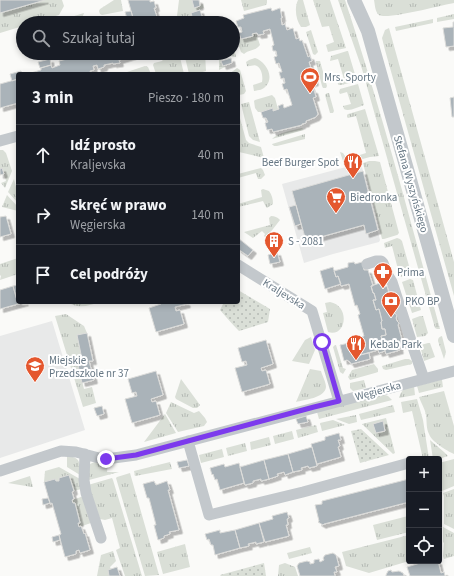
<!DOCTYPE html>
<html lang="pl">
<meta charset="utf-8">
<style>
:root{--surface:#171b24;--page:#20242c;--text:#f1f3f6;--muted:#9ea1a6;--line:#363941}
body{margin:0;font-family:"Source Sans 3",sans-serif;background:var(--page);color:var(--text)}
.controls{position:absolute;right:12px;bottom:12px;display:grid;overflow:hidden;border-radius:4px;box-shadow:0 2px 6px #0003}
.controls button{width:36px;height:36px;display:grid;place-items:center;padding:0;border:0;border-bottom:1px solid var(--line);background:var(--surface);color:var(--text);font:20px sans-serif}
.stop{position:absolute;width:12px;height:12px;margin:-9px;border:3px solid #7c3aed;border-radius:50%;background:#fff}
.stop.end{background:#7c3aed;border-color:#fff;box-shadow:0 1px 4px #0008}
.list{margin:0;padding:0;list-style:none}
h2{display:flex;justify-content:space-between;align-items:center;height:52px;margin:0;padding:0 16px;font-size:17px}
h2 small{font-size:13px;font-weight:400;color:var(--muted)}
.list li{display:grid;grid-template-columns:26px 1fr auto;gap:12px;align-items:center;box-sizing:border-box;height:60px;padding:0 16px;border-top:1px solid var(--line)}
.list b{display:block;font-size:15px;white-space:nowrap}
.list p{margin:0;font-size:13px;white-space:nowrap;color:var(--muted)}
.list em{font-size:13px;font-style:normal;color:var(--muted)}
.icon{flex:none;width:22px;height:22px;fill:none;stroke:currentColor;stroke-width:2;stroke-linecap:round;stroke-linejoin:round}
.map{position:relative;flex:none;width:454px;height:576px;overflow:hidden}
.search{position:absolute;background:var(--surface);box-shadow:0 2px 6px #0003;left:16px;top:16px;width:224px;height:44px;display:flex;align-items:center;gap:10px;box-sizing:border-box;padding:0 14px;border-radius:22px;color:var(--muted);font-size:15px}
.panel{position:absolute;background:var(--surface);box-shadow:0 2px 6px #0003;left:16px;top:72px;width:224px;height:232px;border-radius:4px}
.map>svg:first-child{display:block}
.built{fill:#e8e9e9}
.grass{fill:url(#grass-tufts);fill-rule:evenodd}
.park{fill:url(#park-dots)}
.building{fill:#aab3b9;stroke:#dcdcda;filter:url(#shadow)}
.lines{fill:none;stroke-linecap:round;stroke-linejoin:round}
.minor{stroke:#c3c8cc;stroke-width:11}
.tertiary{stroke:#c3c8cc;stroke-width:14}
.route{stroke:#7c3aed;stroke-width:5}
.labels{text-anchor:middle;dominant-baseline:central;stroke-width:4;stroke-linejoin:round;paint-order:stroke}
.poi-label{font-size:11px;fill:#657683;stroke:#fff;text-anchor:start}
.street-label{font-size:11px;fill:#657683;stroke:#fff}
</style>
<div class="map">
<svg width="454" height="576" viewBox="0 0 454 576">
<defs>
<pattern id="grass-tufts" width="24" height="20" patternUnits="userSpaceOnUse"><rect width="24" height="20" fill="#dadfd7"/><path d="M3 7l-1-3M5 7V3M7 7l1-3M15 17l-1-3M17 17v-4M19 17l1-3" fill="none" stroke="#b4b9b4"/></pattern>
<pattern id="park-dots" width="8" height="8" patternUnits="userSpaceOnUse"><rect width="8" height="8" fill="#dadfd7"/><path d="M2 2h.1M6 6h.1" fill="none" stroke="#b4b9b4" stroke-width="1.8" stroke-linecap="round"/></pattern>
<filter id="shadow"><feDropShadow dx="3.5" dy="3.5" stdDeviation="0" flood-color="#0004"/></filter>
</defs>
<rect width="100%" height="100%" fill="#fafaf8"/>
<path class="built" d="M361,163L380,240L379,242L333,254L304,263L282,184Z
M52,321L85,430L0,458V336Z"/>
<path class="grass" d="M45,0H62L64,6L59,15L33,23H23V26L0,33V13Z
M114,0H121L123,11L102,15L100,14L99,11L100,9Z
M179,0H192L194,8L200,6V5L203,4L204,8L191,13L194,23H178L177,16Z
M241,0H267V3L266,5L244,11Z
M298,0H303L310,25L306,27H301C296,20 294,8 298,0Z
M313,0H330L346,48L328,52L326,45L334,42L329,26L322,27Z
M338,0H345C381,109 410,219 440,329H437L435,328L362,69Z
M374,0H454V3C442,5 387,20 379,15C375,12 375,5 374,0Z
M84,13C82,19 79,23 72,23L71,17Z
M454,14V19L437,22V18Z
M433,19V23L396,31L395,27Z
M389,28L454,262V296L385,50L382,38L385,30Z
M311,30L318,52L315,55L313,54L306,32Z
M256,33L260,45C254,52 250,49 244,54L241,52L237,40L253,36L252,34Z
M233,43L236,57L230,56L229,53L220,55L223,66L226,65L225,67L219,70V53H233Z
M347,51H348L357,81L341,85H339L336,81L344,79L338,59L330,61L331,56Z
M168,53H179L184,74H156L153,65L154,63L162,61Z
M184,53H205L206,71L196,74H189Z
M255,58C265,61 275,76 266,86C263,90 259,90 254,91L253,85L262,82C263,77 262,69 257,66C254,64 250,67 247,66L246,62L249,60Z
M316,61H320L327,86L326,88H323L322,86L316,63Z
M145,66L148,67L151,74H121Z
M237,68L240,70L246,91L244,94L239,95L238,93V74H229Z
M358,84L364,105C358,107 349,112 344,109L343,106L351,104L347,92L340,94L339,92L340,89Z
M327,93H329L334,111L333,113H330L325,95Z
M272,95L275,98L278,109L273,111V109L261,112H258L255,108L254,101L255,100Z
M249,102L260,142L253,140L249,136L241,104Z
M365,109L379,156L370,157L344,164L340,152L343,153L347,159L366,153L356,116L348,118L347,117V115L348,114Z
M238,111L246,140L249,143L261,147L264,158L239,152L238,146Z
M302,128L304,130L272,139C277,133 293,130 302,128Z
M305,134V139L277,146H274L272,144Z
M0,150H3L6,153L12,171L5,188L1,183L6,181L2,168L0,169Z
M369,161H375L380,162L399,233L397,235L384,239H382L363,163Z
M261,168L263,170L265,175L261,179H258L256,173L238,178V174Z
M14,179L18,195V203L8,192Z
M263,189L269,191C272,195 273,199 273,204L267,208L266,207L263,201L238,207V204L262,197L261,190Z
M7,195L18,207V211L2,207Z
M271,216C275,216 277,217 280,220L266,238L264,236L265,234L262,231L253,238L244,232L270,225L269,218Z
M397,238L400,239L402,241L411,273L408,275L400,277L392,246L385,248L384,243Z
M18,258V274L0,280L1,276L0,275V264Z
M410,279L413,280L421,310L412,313L402,282Z
M68,302H101C90,305 78,310 68,302Z
M330,302C351,306 346,338 328,332L323,313L327,312L325,303Z
M66,314L84,326L87,333L77,335L83,364L78,365L84,389L92,387L96,403L83,407L55,316Z
M420,316H423L428,333L425,336L417,337L412,319Z
M442,336L446,352L444,359L438,341C438,338 439,337 442,336Z
M311,337L315,350L309,364L292,361L305,340Z
M428,343H430L435,357L424,361L420,346L421,345Z
M335,345H336L343,368L346,369L343,374L340,372L333,347Z
M405,359H409L412,361V364L386,370L383,369L382,366Z
M374,364L378,369V372L375,373L350,380L348,377L352,370Z
M310,369L321,371C322,375 326,382 326,387C325,398 304,400 296,402Z
M181,379L200,405L197,408H193L176,399L175,397Z
M364,380L366,388L353,391L350,388V383Z
M440,380H442L443,387L419,393L417,386Z
M414,386L415,395L399,398C402,389 404,388 414,386Z
M444,391L454,426V454C447,451 431,441 429,434C426,428 427,422 426,415C425,409 421,403 419,397Z
M382,394L388,396L392,400L319,419L317,412Z
M417,399L423,420L429,459H423L412,411L403,413L401,402Z
M171,402L194,413L199,411L205,418L207,422L204,426L178,432L166,413Z
M393,405L395,412L361,420L359,414Z
M165,414L176,433L144,442Z
M356,415L357,422L349,424L336,419Z
M386,418L395,453L393,454L362,424ZM382,421L385,431L376,433L373,424Z
M333,420L345,425L322,431L320,423Z
M316,425L318,432L298,438L296,430Z
M292,431L294,439L275,444L273,436Z
M269,437L271,445L251,450L250,442Z
M430,440L444,452L448,456L442,458L433,459Z
M245,443L247,451L228,456L226,448Z
M222,449L224,457L201,463L199,455Z
M67,456C81,457 80,463 80,475L67,467Z
M454,459V486L442,491L439,480V463Z
M95,462L108,464L107,472H119L89,480V465L92,463Z
M170,462L172,469L135,476L134,471Z
M59,467L80,479L81,489L74,491L69,475L59,478V481H56L55,479L44,482L45,471Z
M130,473L159,575L145,576L116,478L117,477Z
M30,476L33,487H32L8,483Z
M112,478L113,480L142,576H125L116,550L120,548L112,518L105,520L100,519L88,485Z
M454,489V529L444,524V496L443,493Z
M440,494L441,498V523L439,524V495Z
M84,496L91,523L79,527L78,523H80L75,503H73L72,500Z
M408,516L409,521V532L377,540L373,525Z
M443,527L454,533V556L444,559L443,556L444,543L443,542Z
M409,535V561L369,573L346,566L342,552Z
M185,544L190,567L163,574L157,552Z
M310,547L312,553L289,559L287,553Z
M113,551L116,561L110,567L111,569L108,570L109,576H97L101,555Z
M285,563L295,567L298,576H278L279,565Z"/>
<path class="park" d="M238,290L270,309L268,322L239,331C232,324 226,317 220,310L224,302H238Z
M361,429L389,455L360,463L351,431Z
M264,563L266,576H221L220,575Z"/>
<path class="building" d="M0,0H45L0,13Z
M128,0H150V2L154,1L156,8H154L157,17H159L160,23H138L136,18H133Z
M192,0H199L200,6L194,8Z
M271,8L272,11L280,8L282,18H281L282,25L285,24L287,30L293,28L296,39L299,38L300,41L302,40L308,57L310,56L312,61L309,62L315,82L310,84L312,90H314L316,97L313,98L318,114L316,117L306,121V123L302,124V125L273,132L272,129L267,130L265,123L268,122L266,118H263L261,112L273,108V111L279,109L278,106L283,104L284,108L292,105L287,89L284,90L282,84L285,83L284,78L281,79L279,72H282L279,63L276,64L274,57L277,56L276,51H273L272,46L274,45L270,29L263,31L264,34L258,35L257,33H256L252,34L253,36L241,39L239,33L242,32L241,27H238L236,21L244,18L243,15Z
M200,10L204,23H194L191,13Z
M131,11L134,21L128,22L125,12Z
M453,22H454V46L446,47L443,28L453,27Z
M67,53H79L68,57Z
M79,53L80,55L88,53H135H134L135,55L119,60L120,63L113,64V63L104,65V67L98,69L97,65L93,66L94,70L90,71L91,74H31V73L41,70V68L51,65L52,68L60,65L59,61L71,58V56Z
M231,58L232,63L223,66L221,61Z
M50,59L51,65L40,68L38,62Z
M21,71L22,74H18V79L12,81L10,74Z
M18,79V103L0,108V84Z
M454,97V117H452L450,98Z
M2,168L4,174L0,175V169Z
M363,171L378,230L366,234L364,225L306,241L292,191Z
M296,205L301,224L295,226L289,207Z
M6,216L11,234L0,237V217Z
M238,238L253,250L248,256L238,249Z
M277,252L280,262L270,264L268,255Z
M354,262L355,264L362,262L364,270H368L373,286H371L373,293H374L376,300H373L376,310L379,309L382,321L381,322L382,329H385L386,335L381,336L385,351L379,353L378,350L360,355V353L354,355L352,349H350L349,343L356,341V339L364,336L358,315L360,314L357,305L355,306L349,284L341,286L338,276L336,277L334,271L348,267V263Z
M333,267L336,277L338,276L341,284L325,289L320,271Z
M380,283L381,285L385,287L387,286L394,313L397,315L396,318L397,321L399,323L398,325L403,344L400,345L399,348L400,350L386,354L381,336L386,335L385,329H382L381,322L382,321L379,309L376,310L373,300H376L374,293H373L371,286Z
M18,285V302H25L18,304L13,286Z
M13,286L18,304L0,309V290Z
M160,302H186L187,304L175,307L176,311L180,310L184,324L156,332L149,308L161,304Z
M87,333L93,361H89L94,380L82,383L78,365L83,364L77,335Z
M266,340L273,364L261,368L262,371L266,370L270,384L242,392L235,368L247,365L246,361L242,362L238,348Z
M349,343L350,349H352L354,355L360,353V355L369,353L370,359L351,364L350,362L347,360L344,361L340,345Z
M156,371L163,395L151,399L152,402L156,401L160,415L132,423L125,399L137,396L136,392L132,393L128,379Z
M102,406L104,414L97,416L94,408Z
M306,416L308,422L298,424L296,419Z
M383,421L385,431L376,433L373,424Z
M339,433L341,440H338L340,446L338,447L341,457L317,464L311,444L325,440V437Z
M312,447L317,466L309,468L308,466L301,468L302,470L293,472L288,454Z
M288,454L293,472L285,475L284,472L277,474L278,476L269,479L264,460Z
M187,460L189,466L179,468L177,462Z
M264,460L269,479L261,481V479L253,481V483L245,485L240,467Z
M239,463L244,483L220,490L217,479L215,480L213,474L212,475L210,468L224,464L225,467Z
M69,475L74,491L72,492L74,499L72,500L73,503H75L80,523H78L79,527L81,526L84,534L85,533L90,550L80,553L79,550L76,551V554L65,557L59,535L61,534L52,503L50,504V503L44,482L55,479L56,481H59V478Z
M409,479V502L324,524L323,525L318,522L319,521L315,505L322,504V501Z
M154,481L156,485L167,481L170,490H168L179,530L169,532L170,534L164,536V538L158,540L154,525H156L149,498H147L143,484Z
M48,498L50,503L43,505L42,499Z
M287,512L289,518L287,519L288,525H286L289,536L265,542L259,523L273,519L272,516Z
M259,523L264,542L256,544V542L248,544L249,546L240,548L235,530Z
M220,530V533L235,530L240,548L215,555L213,545H211L209,539L207,540L205,534Z
M59,535L60,540L53,542L52,537Z
M333,553L336,555L339,566L335,567L337,572H334L335,576H300L297,566L299,563L307,561L310,562V564L314,563V560L319,559L320,562L324,560L323,558L325,555Z
M427,561H438L441,573L444,572L445,576H410L407,567Z
M117,567L120,576H109L108,570Z
M391,570L392,572L399,571L403,573L404,576H386V575L388,571Z"/>
<g class="lines">
<path class="minor" d="M0,141L18,136
M367,264L376,261H381L383,263L387,274L392,282L414,350L424,379
M238,265L312,311L339,401
M188,441L209,515L303,492L409,463
M85,454L84,480L86,493L101,538
M0,471L61,451L76,452L99,458L106,459L136,455L454,371"/>
<path class="tertiary" d="M354,0L368,31L454,336"/>
</g>
<g class="lines">
<path class="route" d="M106,459L136,455L188,441L314,407L339,401L322,342"/>
</g>
<defs>
<symbol id="stadium-pin" viewBox="-11 -11 22 30"><path d="M0 17L-7.5 6A9.5 9.5 0 1 1 7.5 6Z" fill="#e4572e" stroke="#fff"/><path d="M0-5a6.5 5 0 1 0 0 10a6.5 5 0 1 0 0-10ZM-3.5-1.8h7v3.6h-7Z" fill="#fff"/></symbol>
<symbol id="restaurant-pin" viewBox="-11 -11 22 30"><path d="M0 17L-7.5 6A9.5 9.5 0 1 1 7.5 6Z" fill="#e4572e" stroke="#fff"/><path d="M-5-6h1v4h1v-4h1v4h1v-4h1v5L-1.5 .5V6h-2V.5L-5-1ZM5-6V6H3V1.5H1.5Q1.5-4 5-6Z" fill="#fff"/></symbol>
<symbol id="supermarket-pin" viewBox="-11 -11 22 30"><path d="M0 17L-7.5 6A9.5 9.5 0 1 1 7.5 6Z" fill="#e4572e" stroke="#fff"/><path d="M-6-5.5h2.5l.6 2H6L4.5 2H-2.5L-4.4-4H-6ZM-1.5 3.2a1.3 1.3 0 1 0 .1 0ZM3 3.2a1.3 1.3 0 1 0 .1 0Z" fill="#fff"/></symbol>
<symbol id="building-pin" viewBox="-11 -11 22 30"><path d="M0 17L-7.5 6A9.5 9.5 0 1 1 7.5 6Z" fill="#e4572e" stroke="#fff"/><path d="M-4-6H4V6H1V3H-1V6H-4ZM-2.5-4.3h1.7v1.8h-1.7ZM.8-4.3h1.7v1.8H.8ZM-2.5-1h1.7V.8h-1.7ZM.8-1h1.7V.8H.8Z" fill="#fff"/></symbol>
<symbol id="pharmacy-pin" viewBox="-11 -11 22 30"><path d="M0 17L-7.5 6A9.5 9.5 0 1 1 7.5 6Z" fill="#e4572e" stroke="#fff"/><path d="M-2-6h4v4h4v4h-4v4h-4v-4h-4v-4h4Z" fill="#fff"/></symbol>
<symbol id="bank-pin" viewBox="-11 -11 22 30"><path d="M0 17L-7.5 6A9.5 9.5 0 1 1 7.5 6Z" fill="#e4572e" stroke="#fff"/><path d="M-6-4H6V4H-6ZM0-2.3a2.3 2.3 0 1 0 0 4.6a2.3 2.3 0 1 0 0-4.6Z" fill="#fff"/></symbol>
<symbol id="school-pin" viewBox="-11 -11 22 30"><path d="M0 17L-7.5 6A9.5 9.5 0 1 1 7.5 6Z" fill="#e4572e" stroke="#fff"/><path d="M0-5L7-2L0 1L-7-2ZM-4 1L0 2.5L4 1V4Q0 6-4 4Z" fill="#fff"/></symbol>
</defs>
<g fill-rule="evenodd">
<use href="#stadium-pin" x="299" y="66" width="22" height="30"/>
<use href="#restaurant-pin" x="342" y="151" width="22" height="30"/>
<use href="#supermarket-pin" x="325" y="186" width="22" height="30"/>
<use href="#building-pin" x="263" y="230" width="22" height="30"/>
<use href="#pharmacy-pin" x="372" y="261" width="22" height="30"/>
<use href="#bank-pin" x="380" y="290" width="22" height="30"/>
<use href="#restaurant-pin" x="345" y="333" width="22" height="30"/>
<use href="#school-pin" x="24" y="355" width="22" height="30"/>
</g>
<g class="labels">
<g class="poi-label">
<text x="324" y="77">Mrs. Sporty</text>
<text x="339" y="162" text-anchor="end">Beef Burger Spot</text>
<text x="350" y="197">Biedronka</text>
<text x="288" y="241">S - 2081</text>
<text x="397" y="272">Prima</text>
<text x="405" y="301">PKO BP</text>
<text x="370" y="344">Kebab Park</text>
<text x="49" y="360">Miejskie<tspan x="49" dy="13">Przedszkole nr 37</tspan></text>
</g>
<g class="street-label">
<text transform="translate(411 184) rotate(74)">Stefana Wyszyńskiego</text>
<text transform="translate(284 294) rotate(32)">Kraljevska</text>
<text transform="translate(378 391) rotate(-15)">Węgierska</text>
</g>
</g>
</svg>
<div class="controls">
<button>+</button>
<button>−</button>
<button><svg class="icon" aria-label="locate" viewBox="0 0 24 24"><circle cx="12" cy="12" r="6"/><path d="M12 2v4M12 18v4M2 12h4M18 12h4"/></svg></button>
</div>
<div class="stop" style="left:322px;top:342px"></div>
<div class="stop end" style="left:106px;top:459px"></div>
<div class="search"><svg class="icon" aria-label="search" viewBox="0 0 24 24"><circle cx="10" cy="10" r="6"/><path d="M15 15l6 6"/></svg>Szukaj tutaj</div>
<section class="panel">
<h2>3 min<small>Pieszo · 180 m</small></h2>
<ul class="list">
<li><svg class="icon" aria-label="ahead" viewBox="0 0 24 24"><path d="M12 20V5M6 11l6-6 6 6"/></svg><div><b>Idź prosto</b><p>Kraljevska</p></div><em>40 m</em></li>
<li><svg class="icon" aria-label="right" viewBox="0 0 24 24"><path d="M7 20v-9h11M14 6l5 5-5 5"/></svg><div><b>Skręć w prawo</b><p>Węgierska</p></div><em>140 m</em></li>
<li><svg class="icon" aria-label="arrive" viewBox="0 0 24 24"><path d="M6 21V4h12l-3 4 3 4H6"/></svg><div><b>Cel podróży</b></div></li>
</ul>
</section>
</div>
